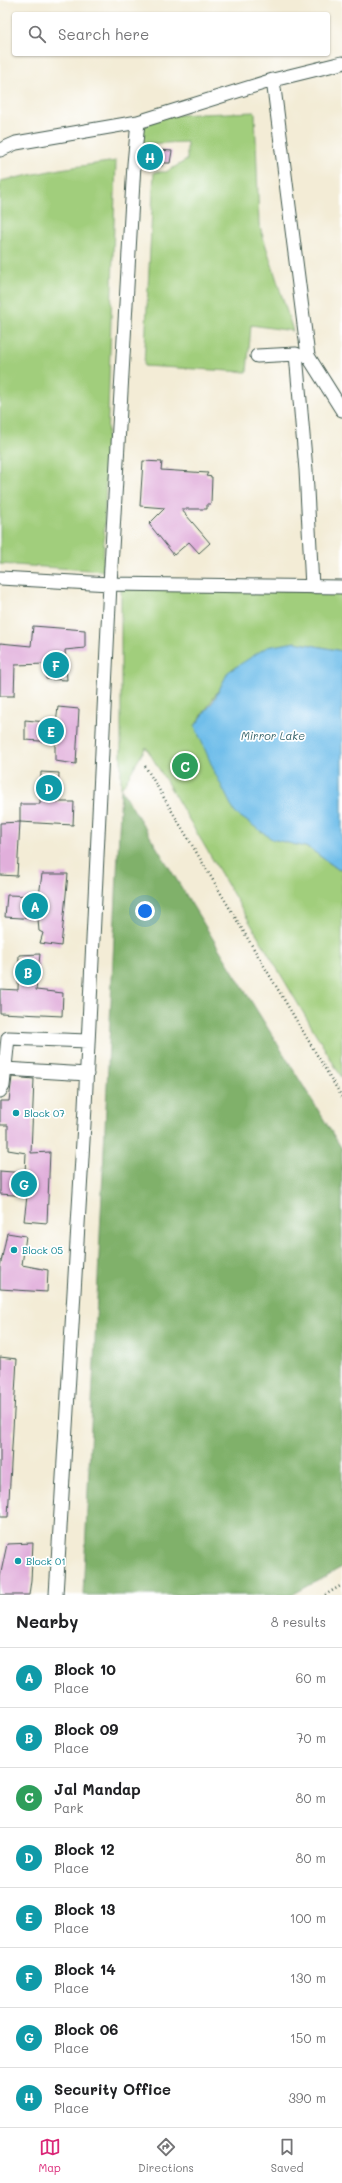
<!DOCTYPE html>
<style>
:root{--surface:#fff;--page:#f6f6f6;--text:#202124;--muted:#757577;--line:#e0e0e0;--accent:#db2777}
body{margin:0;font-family:Mali,sans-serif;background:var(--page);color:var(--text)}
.you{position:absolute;left:145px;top:911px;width:14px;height:14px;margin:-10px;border:3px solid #fff;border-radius:50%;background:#1a73e8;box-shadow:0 0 0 6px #1a73e833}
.badge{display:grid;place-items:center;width:26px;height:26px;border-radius:50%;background:var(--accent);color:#fff;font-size:13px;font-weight:700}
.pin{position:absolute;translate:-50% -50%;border:2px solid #fff;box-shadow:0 1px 4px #0006}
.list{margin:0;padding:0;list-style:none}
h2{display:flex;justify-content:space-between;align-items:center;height:52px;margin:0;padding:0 16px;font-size:17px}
h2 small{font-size:13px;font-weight:400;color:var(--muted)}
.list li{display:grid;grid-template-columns:26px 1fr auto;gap:12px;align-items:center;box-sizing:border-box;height:60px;padding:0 16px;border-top:1px solid var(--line)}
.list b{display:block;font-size:15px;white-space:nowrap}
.list p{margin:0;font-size:13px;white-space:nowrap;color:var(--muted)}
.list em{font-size:13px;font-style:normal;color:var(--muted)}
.icon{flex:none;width:22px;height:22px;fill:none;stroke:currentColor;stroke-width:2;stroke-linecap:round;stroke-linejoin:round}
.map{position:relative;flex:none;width:342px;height:1595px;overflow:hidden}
.search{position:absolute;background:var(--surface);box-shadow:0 1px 3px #0004;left:12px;right:12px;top:12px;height:44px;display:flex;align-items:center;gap:10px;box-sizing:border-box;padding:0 14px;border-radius:4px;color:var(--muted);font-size:15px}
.sheet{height:532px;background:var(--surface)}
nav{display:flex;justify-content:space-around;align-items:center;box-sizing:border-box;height:56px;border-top:1px solid var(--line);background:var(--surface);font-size:11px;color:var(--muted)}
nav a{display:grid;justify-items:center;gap:2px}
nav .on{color:var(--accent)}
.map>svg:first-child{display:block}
.green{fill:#a1ce7b;stroke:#608658}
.forest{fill:#80b16b;stroke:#507750}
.water{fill:#6fbeea;stroke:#477e8f}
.building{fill:#e1afdb}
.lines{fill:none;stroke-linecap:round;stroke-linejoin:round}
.minor-casing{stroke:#3f574c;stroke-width:15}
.path{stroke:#3f574c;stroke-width:2.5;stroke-dasharray:1 3;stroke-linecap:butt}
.minor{stroke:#fff;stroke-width:13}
.culture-dot{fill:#0f9aa8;stroke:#fff;stroke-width:1.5}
.labels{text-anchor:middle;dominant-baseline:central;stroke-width:3.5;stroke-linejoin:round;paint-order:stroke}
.culture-label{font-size:10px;fill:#0d838f;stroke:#fff;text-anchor:start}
.water-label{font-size:11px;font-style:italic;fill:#37646b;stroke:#fff}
</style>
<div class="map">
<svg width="342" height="1595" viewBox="0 0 342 1595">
<rect width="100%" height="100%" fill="#fff"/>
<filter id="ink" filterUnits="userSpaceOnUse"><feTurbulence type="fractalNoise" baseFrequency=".025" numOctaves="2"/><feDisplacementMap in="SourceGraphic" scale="8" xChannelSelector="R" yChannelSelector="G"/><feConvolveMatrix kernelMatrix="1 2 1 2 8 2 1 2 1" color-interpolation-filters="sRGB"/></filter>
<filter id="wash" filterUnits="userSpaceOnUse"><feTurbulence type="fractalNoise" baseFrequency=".012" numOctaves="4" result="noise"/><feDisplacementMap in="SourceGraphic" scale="16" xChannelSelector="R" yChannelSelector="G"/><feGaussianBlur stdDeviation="0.9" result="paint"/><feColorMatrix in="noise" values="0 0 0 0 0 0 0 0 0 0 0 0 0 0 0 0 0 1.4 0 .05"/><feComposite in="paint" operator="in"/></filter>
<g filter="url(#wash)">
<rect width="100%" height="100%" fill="#f3ecd6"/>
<path class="green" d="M255,112L259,224L293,331L251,325L247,372L144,366L154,172H166L187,160V142L143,144L142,116Z
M116,161L103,571L0,564V181L60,169Z
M121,584L234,586L342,594V651L295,642L233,668L195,726L272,839L309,848L339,870L342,869V1078L146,747L121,789Z"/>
<path class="forest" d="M121,789L342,1149V1567L292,1595H83Z"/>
<path class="water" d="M295,642L342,651V869L339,870L309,848L272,839L235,813L215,773L195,726L214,700L228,672L267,647Z"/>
<g id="blocks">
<path class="building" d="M145,149L172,151L170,163H163L162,166L144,165Z
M143,461L162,462L161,470L208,473L206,476L212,477L211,504H207V509H181L210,543L199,553L189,542L174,555L149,524L165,508L140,506Z
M33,626L85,630V648L65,650L67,680L46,679V664L15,665L14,696H0V643L31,646Z
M58,707L79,709L76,764L55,761V742L25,740V720L56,723Z
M41,772L59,773L57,802H74L73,825L20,822V804H40Z
M20,822L17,876L0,875V823Z
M42,874H68L61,946L40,943L43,933L39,931L38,919L5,917L7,895L39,896Z
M40,954L36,990L63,993L62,1016L0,1013V989L18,990L19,955Z
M12,1077L34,1079L31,1153L50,1152L47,1223L24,1221L27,1196L0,1194V1171L25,1173L26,1153L8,1150V1125H0V1101H9Z
M7,1233L26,1236L22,1265L48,1270L47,1292L0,1289V1267Z
M0,1357L17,1359L8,1517H0Z
M33,1543L31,1580L29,1595H0V1577L7,1544Z"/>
</g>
</g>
<g filter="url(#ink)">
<use href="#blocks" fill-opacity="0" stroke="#3f574c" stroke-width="1"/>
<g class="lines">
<defs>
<path id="minor" d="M273,80L308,356L342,410
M138,122L134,164L110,584L342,587
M0,150L16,143L138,122L273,80L342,63
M257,356L296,354L306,470L312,587
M0,578L110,584L85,1107L56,1595
M5,1069L87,1074
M0,1091L3,1086L8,1038L88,1041"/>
</defs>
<use href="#minor" class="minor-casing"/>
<path class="path" d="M145,766L342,1097
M325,1595L342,1585"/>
<use href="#minor" class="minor"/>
</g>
</g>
<g class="culture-dot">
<circle cx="16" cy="1113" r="4"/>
<circle cx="14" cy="1250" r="4"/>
<circle cx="18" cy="1561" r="4"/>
</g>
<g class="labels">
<g class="culture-label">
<text x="24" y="1113">Block 07</text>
<text x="22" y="1250">Block 05</text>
<text x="26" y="1561">Block 01</text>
</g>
<g class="water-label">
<text x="273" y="735">Mirror Lake</text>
</g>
</g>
</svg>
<div class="you"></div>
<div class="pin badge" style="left:35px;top:906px;background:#0f9aa8">A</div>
<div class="pin badge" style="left:28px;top:972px;background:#0f9aa8">B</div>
<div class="pin badge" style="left:185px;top:766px;background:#2e9e5b">C</div>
<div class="pin badge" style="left:49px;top:788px;background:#0f9aa8">D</div>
<div class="pin badge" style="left:51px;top:731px;background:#0f9aa8">E</div>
<div class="pin badge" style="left:56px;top:665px;background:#0f9aa8">F</div>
<div class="pin badge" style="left:24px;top:1184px;background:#0f9aa8">G</div>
<div class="pin badge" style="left:150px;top:157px;background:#0f9aa8">H</div>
<div class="search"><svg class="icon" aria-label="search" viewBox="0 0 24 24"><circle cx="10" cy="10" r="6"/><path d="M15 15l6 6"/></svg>Search here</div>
</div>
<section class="sheet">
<h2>Nearby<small>8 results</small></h2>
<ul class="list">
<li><span class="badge" style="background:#0f9aa8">A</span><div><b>Block 10</b><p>Place</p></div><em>60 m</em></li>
<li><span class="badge" style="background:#0f9aa8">B</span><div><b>Block 09</b><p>Place</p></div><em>70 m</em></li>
<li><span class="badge" style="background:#2e9e5b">C</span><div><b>Jal Mandap</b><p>Park</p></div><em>80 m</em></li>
<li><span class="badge" style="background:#0f9aa8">D</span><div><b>Block 12</b><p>Place</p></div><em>80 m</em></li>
<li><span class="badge" style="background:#0f9aa8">E</span><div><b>Block 13</b><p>Place</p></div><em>100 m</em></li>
<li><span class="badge" style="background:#0f9aa8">F</span><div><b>Block 14</b><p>Place</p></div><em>130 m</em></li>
<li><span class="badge" style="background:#0f9aa8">G</span><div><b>Block 06</b><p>Place</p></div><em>150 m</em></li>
<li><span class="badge" style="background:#0f9aa8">H</span><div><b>Security Office</b><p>Place</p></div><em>390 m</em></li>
</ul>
</section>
<nav>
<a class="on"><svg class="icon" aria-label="map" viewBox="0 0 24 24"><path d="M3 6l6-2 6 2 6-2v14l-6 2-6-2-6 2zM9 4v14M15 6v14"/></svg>Map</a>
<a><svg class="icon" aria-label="directions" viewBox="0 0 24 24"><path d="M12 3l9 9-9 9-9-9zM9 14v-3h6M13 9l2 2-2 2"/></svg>Directions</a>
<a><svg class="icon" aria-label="saved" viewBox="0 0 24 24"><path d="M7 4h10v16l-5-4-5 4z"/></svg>Saved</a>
</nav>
